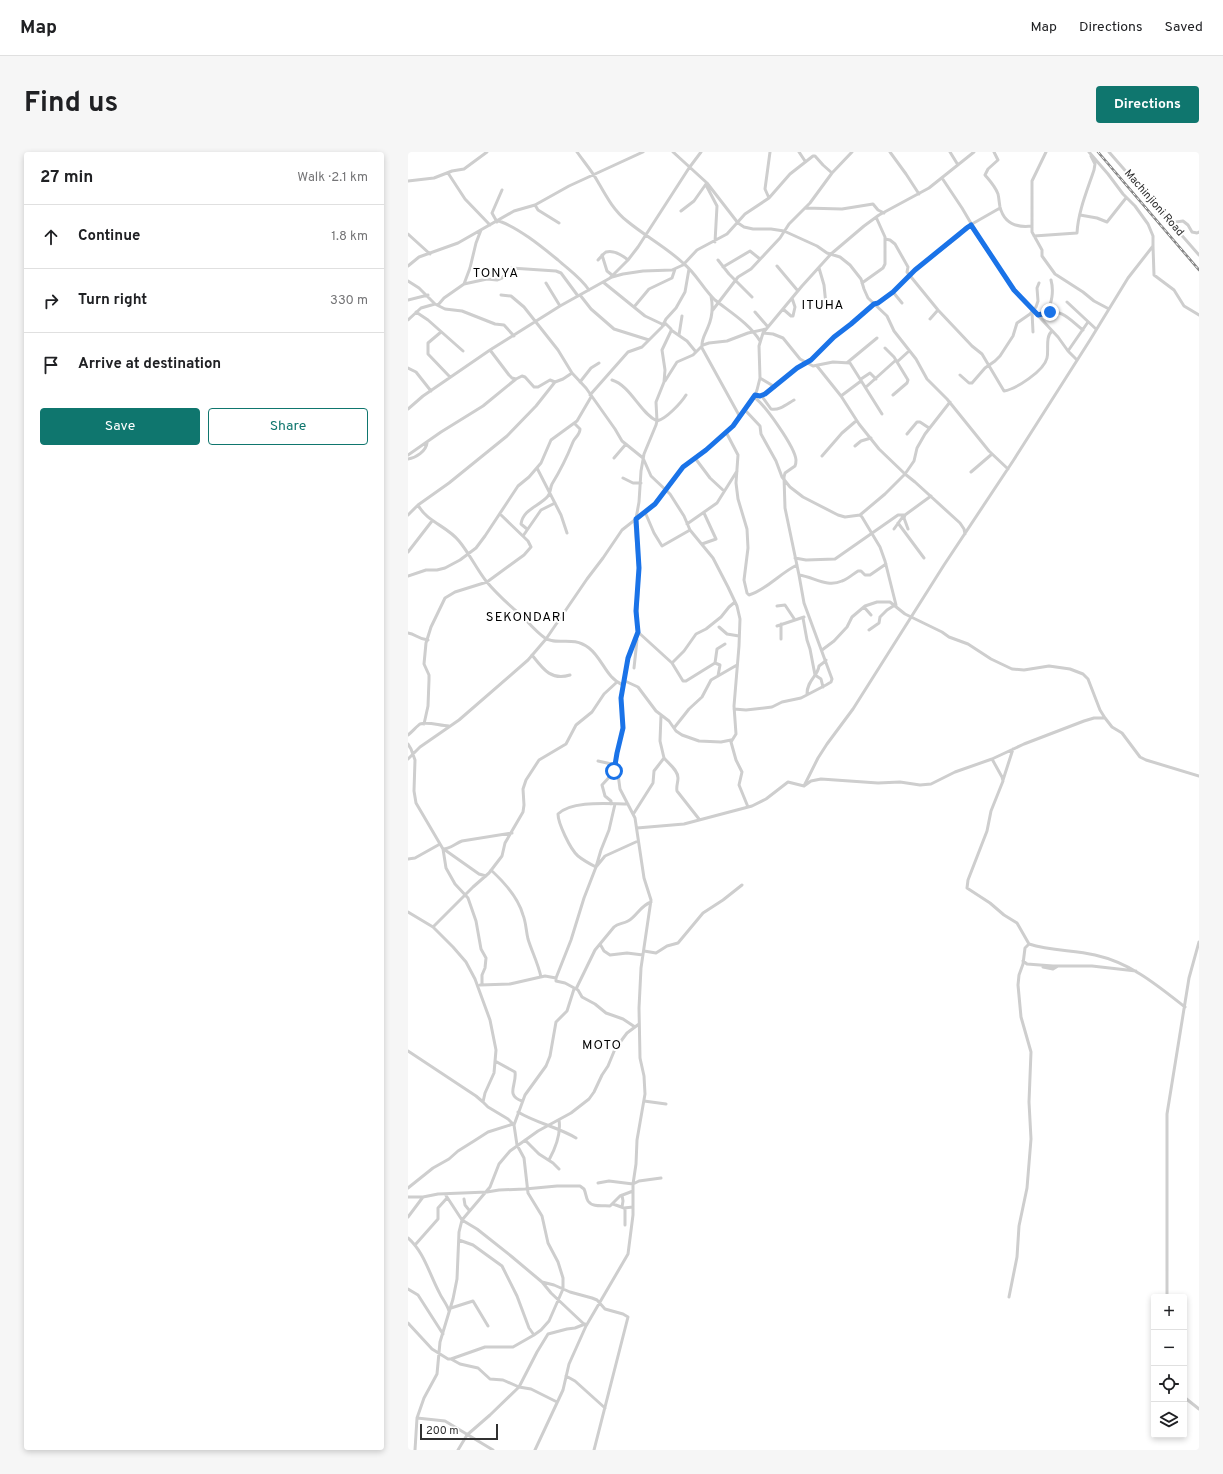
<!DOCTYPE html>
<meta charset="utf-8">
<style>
:root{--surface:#fff;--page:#f6f6f6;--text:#202124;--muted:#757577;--line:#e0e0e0;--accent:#0f766e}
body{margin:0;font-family:Overpass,sans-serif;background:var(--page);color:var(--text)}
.controls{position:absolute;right:12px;bottom:12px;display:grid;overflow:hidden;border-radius:4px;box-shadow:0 2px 6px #0003}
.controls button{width:36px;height:36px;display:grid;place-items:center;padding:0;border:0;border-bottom:1px solid var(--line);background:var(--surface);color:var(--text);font:20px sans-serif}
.scale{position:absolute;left:12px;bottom:10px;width:78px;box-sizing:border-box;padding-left:4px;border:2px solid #313131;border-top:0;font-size:11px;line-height:14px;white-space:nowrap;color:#313131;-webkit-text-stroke:3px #fff;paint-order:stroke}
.stop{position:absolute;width:12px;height:12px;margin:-9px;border:3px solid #1a73e8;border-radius:50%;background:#fff}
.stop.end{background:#1a73e8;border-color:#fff;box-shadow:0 1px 4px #0008}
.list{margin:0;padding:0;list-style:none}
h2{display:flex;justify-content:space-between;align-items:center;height:52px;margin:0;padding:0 16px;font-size:17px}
h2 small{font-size:13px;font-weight:400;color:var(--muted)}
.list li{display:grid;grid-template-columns:26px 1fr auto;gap:12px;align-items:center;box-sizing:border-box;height:64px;padding:0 16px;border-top:1px solid var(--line)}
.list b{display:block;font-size:15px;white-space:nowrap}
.list em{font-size:13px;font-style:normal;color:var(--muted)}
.actions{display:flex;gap:8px;padding:12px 16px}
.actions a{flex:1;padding:9px 0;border:1px solid var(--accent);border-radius:4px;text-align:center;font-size:14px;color:var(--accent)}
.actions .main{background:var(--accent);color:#fff}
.icon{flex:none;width:22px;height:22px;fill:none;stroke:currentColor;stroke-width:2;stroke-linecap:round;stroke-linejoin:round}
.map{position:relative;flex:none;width:791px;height:1298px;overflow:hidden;border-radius:4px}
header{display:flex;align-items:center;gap:24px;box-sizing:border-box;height:56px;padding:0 20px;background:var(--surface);border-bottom:1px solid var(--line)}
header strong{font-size:19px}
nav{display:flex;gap:22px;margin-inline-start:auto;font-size:14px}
.intro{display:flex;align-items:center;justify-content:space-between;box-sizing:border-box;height:96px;padding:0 24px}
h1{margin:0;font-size:28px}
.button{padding:10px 18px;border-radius:4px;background:var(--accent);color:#fff;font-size:14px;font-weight:700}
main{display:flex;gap:24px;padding:0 24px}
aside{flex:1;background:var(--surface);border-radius:4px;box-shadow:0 2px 6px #0003}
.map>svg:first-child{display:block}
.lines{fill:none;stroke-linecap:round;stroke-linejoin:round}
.minor{stroke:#cecece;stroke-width:3}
.rail-casing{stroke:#868686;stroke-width:2.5}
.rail{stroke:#fff;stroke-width:1;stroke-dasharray:3;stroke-linecap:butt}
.route{stroke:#1a73e8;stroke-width:5}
.labels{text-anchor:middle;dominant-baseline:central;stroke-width:4;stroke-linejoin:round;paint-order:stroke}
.street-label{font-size:11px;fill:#313131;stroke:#fff}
.quarter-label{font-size:13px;letter-spacing:1px;fill:#000;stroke:#fff}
</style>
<header>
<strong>Map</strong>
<nav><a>Map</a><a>Directions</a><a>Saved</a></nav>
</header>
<div class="intro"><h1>Find us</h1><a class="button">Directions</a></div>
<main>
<aside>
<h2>27 min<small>Walk · 2.1 km</small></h2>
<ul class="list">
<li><svg class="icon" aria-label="ahead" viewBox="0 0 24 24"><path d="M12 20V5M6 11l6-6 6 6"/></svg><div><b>Continue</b></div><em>1.8 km</em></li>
<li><svg class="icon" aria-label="right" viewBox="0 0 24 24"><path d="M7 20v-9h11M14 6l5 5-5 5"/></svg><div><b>Turn right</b></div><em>330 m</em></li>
<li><svg class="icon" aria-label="arrive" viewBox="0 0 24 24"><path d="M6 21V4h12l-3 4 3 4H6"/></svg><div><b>Arrive at destination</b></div></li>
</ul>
<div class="actions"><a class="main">Save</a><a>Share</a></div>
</aside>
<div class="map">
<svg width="791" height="1298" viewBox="0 0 791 1298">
<rect width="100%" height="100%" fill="#fff"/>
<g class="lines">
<path class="minor" d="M169,0C176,10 184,19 190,30C198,44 206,59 219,69C237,84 258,95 275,111C288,121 295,137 307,148C322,160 342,172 352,189
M265,0L299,31L330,71L336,75L345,77H363L376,79L409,94L419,101L432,105L442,113L453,127L456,137L460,146L479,164L486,179L508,207L519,227L539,247L581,299L600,317
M391,0L397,9
M482,0L498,22L511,42
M542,0L550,13
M586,0L590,8L580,17L577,23C582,29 587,34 590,42C591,46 591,50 592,55C596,71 608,76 624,74
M638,0L624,29V80L634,98V104L647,122L675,140L686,149L701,157
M701,0L791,103
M40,21L57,47L82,73
M534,26L554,56L577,95L582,102L606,138L650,185L660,199L669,208
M0,29L26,26L44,19L56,17L79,0
M298,33L309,54L307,90
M361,46L357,37L362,0
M127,53L130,58L151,71
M397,56L434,57L465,52L470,58L476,61
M273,59L286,49L298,32
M672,63L689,66L699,70L718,46
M91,69C111,76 134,95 150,108C161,118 172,125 181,138
M89,70L84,61L94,38
M761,70H768L775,69L780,73L784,80L789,81L791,80
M0,82L22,102
M626,84L669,81C670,60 679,39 686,18L687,12L683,4
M477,87L482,88L487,92L500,115L499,120L530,158L564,194L574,202L596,239C608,237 636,219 639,206C641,198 637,185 644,179
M745,94L746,123L766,138L776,154L791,163
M194,103L199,119L204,123
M190,108C192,106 195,102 198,100C205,98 214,103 220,108
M310,108L321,122L344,145
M0,114L11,105L50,91L106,59L127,53L161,34L235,0
M369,114L390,139
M315,115L342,99L352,107
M411,116L416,133L418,153
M202,126L220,108L230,95L281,16L293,0
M0,129L11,136L27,152
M195,130L237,164L256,173
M138,131L152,154
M454,131L475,116L477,112V85L468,65
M56,132L62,116L68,91L73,78
M485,140L494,151
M93,143L103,144L116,155L150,198L164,221L178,236L207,277L214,289L235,306L243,324L262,342L276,364L282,378L305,406L320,435L329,454L332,467L331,494L326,554L328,582L323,590L328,608L334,620L331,633L340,655
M172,143L183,157L206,177L241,188
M303,144C305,154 304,166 300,175C297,183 293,187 294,196L332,265
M0,148L20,143
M659,150L688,177
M467,152L485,140L507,118L552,83L557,76L592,56
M30,153L36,146L56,132L79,127L89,128L94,126L103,116L148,119L153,121L170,144
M226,155L241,137L264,126L267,117
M375,157L383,164H385L387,155L384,146
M304,159L330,125L343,117L372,86L381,72L402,51L424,21L444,0
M8,160L20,168L55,199
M347,160L360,175
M624,160L625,180
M638,161C654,156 663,169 675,178
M630,163L638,161C644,152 646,139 643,128
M522,167L530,158
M0,168L13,156L27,152L37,157L54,159L87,172L96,173L106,184
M263,178L279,189L288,200
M33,180L20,191V202L42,225
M355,181L365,182L375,186L392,207L405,214L425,210L442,211L474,262
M271,183L274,164
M477,196L486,205L500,228L499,231L485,243
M82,198L101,223L104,226L108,227
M660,199L680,170
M440,210L469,186
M489,210L501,199
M409,214L433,244L451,272L471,297L497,322L507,330L552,371L556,377L557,382
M0,216L8,220L23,239
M552,223L561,231H564L577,216L587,209L592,204L605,184L609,171L622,162L628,155L630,149L629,136L631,131
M352,226L367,235
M453,227L462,221L468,227
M204,228C223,234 232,261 249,269C258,267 273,251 278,243
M257,229L269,210L285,203L295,193L301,191L319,189L340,181L358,177
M172,230L183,216L191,211
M458,235L488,208
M182,243L220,200L234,195L254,175L258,167L268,156L277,140L281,117
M347,243L352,244L357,242L385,219L403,208L426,185L443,172L466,151
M353,243L363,257C371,259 379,252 386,248
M433,244L453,229
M0,257L15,244L82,198L152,154L204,125L215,122L235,119L264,118L275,113L289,98L319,82L337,62L361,46L382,22L405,4H407L415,13L424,21
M337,258L352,274L353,282L368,309L374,325L382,335L395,345L430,363L437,365L452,363L454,365L472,395L477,409L488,453
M318,280L330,303L328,331L330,347L339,377L340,396L336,428L339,441L341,443C360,437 372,421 389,413
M499,282L509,270H512L521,276
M447,294L453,289L463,286
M0,303L33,280L75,254L108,227L114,224L117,225L126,235H130L142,228L147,230
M414,304L434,281L448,269
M206,306L218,292
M287,306L302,326L316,339
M0,307C8,306 18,299 19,291
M129,316L153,363L159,381
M563,320L584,302
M215,326L225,331H233
M10,353C19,370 39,374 51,389C61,401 68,416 78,429C88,441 101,453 113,463C121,471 128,480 137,486C149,494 164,483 181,496C195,507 198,526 215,533
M237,360L246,381L254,394L282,378
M0,363L10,353L41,331L99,284L128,254L147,230L155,227L164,221
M452,363L477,342L497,322L506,309L509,296L517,282L542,250
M490,371L516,406
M279,372L309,351L329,319
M119,377L113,372C115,357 132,354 140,344C143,340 142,336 144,332C152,319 159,305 165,290C167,285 172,283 172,277L166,271
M486,377L496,363
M500,377L496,366L497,363L523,344
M115,384L133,358L147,351
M294,392L308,387L296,361
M0,400L24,369
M387,406L398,408L427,407L490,363H497
M391,423C406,425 419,436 434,429C440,427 445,422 450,419H453L457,423H462L478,412
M0,424L18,418H29L37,416L52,408L68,396L77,384L110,334L121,325L133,311L143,288L169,269L183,245
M369,454L377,453L387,468L396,465
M456,455L463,463
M395,466L399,488L402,497L407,523L413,527L415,535
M369,474L387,468
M311,475L319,482L331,484
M461,478L471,471L472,465L479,458L487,453
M230,480L264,511L275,529H278L307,511L312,513L310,524
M0,481C8,482 9,487 20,488
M373,487V472
M414,498L426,489L439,475L444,465L457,454L469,450H482L497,462L534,480L541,485L560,492L583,507L604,517L616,518L641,514L662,517L675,522L680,527L692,558L697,566L704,575L714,581L732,605L738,608L791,624
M124,503C135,517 143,529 162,523
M264,511L276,499L288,482L298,477L313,465L321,455L327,450
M307,511L309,497L317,492
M226,516L229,488
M217,529L230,535L248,559L261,569L268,579L274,583L291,589L313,590L323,588
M399,542C399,528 410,524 411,514L415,511L418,508
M326,557L338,558L364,555L374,550L393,546L418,533L423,530L424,527L396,451L391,423L377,356L376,325L377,321L387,314C388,312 388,311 388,308C387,295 357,253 346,245
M16,572L20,554L21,528V523L16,512L18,491L23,475L37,446L47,440L79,430L116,403L123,395L120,389L92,362
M266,576L281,557L294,545L303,528L329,513
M0,583C3,581 10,573 12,572C20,569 32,574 41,574
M0,592L3,597L7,608L6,639L8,651L35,697L38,716L47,732L60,746L68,769L73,797L78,806L77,816L74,823V833
M256,606C261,612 270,618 270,626C270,631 268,634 269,639L291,667
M0,607L12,595L51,568L120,508L138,487L179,427L195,406L214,378L247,352L275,315L298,298L327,272L346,246L349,238L352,226L351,194L355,181L394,134L423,102L456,74L471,63L521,36L566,0
M584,607L594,625L595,629L583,659L579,679L560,728L559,736L582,751L596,763L609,771L621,792
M190,609L208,613
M595,628L605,597
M396,634L410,606L419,592L445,557L536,413L605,309L682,188L720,126L745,94V84L740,72L727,54L715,42L700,22L681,0
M203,652V649L197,644L194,633L205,621L208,613
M207,652L201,678L193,698L188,715C182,712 175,708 170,704C162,697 150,671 150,662C164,648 202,652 220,652
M226,661L245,631L246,619L256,606L252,589L253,563
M229,676L276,672L344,654L358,647L380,630L396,634L403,629L413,627L470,631L492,630L512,633L523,632L547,620L584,607L616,592L676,569L686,566H697
M35,697C42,697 48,691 54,689L104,681
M37,698L71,722L78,724
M0,707L7,706L32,692
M83,718C96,730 110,745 115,763C118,770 118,779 120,787C124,800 130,811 133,825
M0,760L25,775L45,795L58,810L67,827L82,868L88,898L86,921L77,941L75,950L80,955L100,967L106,973L109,993L116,1006L120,1041L134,1064L140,1091L150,1110L155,1126V1137L141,1169L133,1178L126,1183L105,1195H77L43,1207H40L24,1197L0,1171
M25,775L65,735L81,721L94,704L97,691L115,660L116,653L115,637L118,628L131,608L158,592L168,573L184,560L196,542L209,530
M192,792L196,799L202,803L219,801L235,803
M236,799L248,801L259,794L270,791L295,761L315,748L334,733
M615,809L619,812L645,814H684L728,819
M635,815L645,817L650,814
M148,826L163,788L176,746L188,715L197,704L230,689
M72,833L102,832L137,824L148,826V829L157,831L170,838L174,845L187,852L198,861L215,867L227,875
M168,837L187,798L206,775C210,771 215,772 220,769C229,764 232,754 243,750
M0,899L68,944L75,950
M87,909L107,920C109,933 97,943 114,949
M236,949L258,952
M110,960C128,971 150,975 168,986
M106,973L117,943L138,914L142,904L148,870L159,859L166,837
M117,988L131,1002L145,1011L151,1017
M141,1008C147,997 153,981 151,968
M190,1031L201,1029L225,1032L231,1029L253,1026
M0,1036L25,1016L41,1007L50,999L66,989L80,980L105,972
M37,1042L54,1068L69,1077L103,1104L134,1130L143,1141L178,1174
M214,1043L215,1049L214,1055
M0,1045H15L30,1042L79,1040L91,1038L117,1037L149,1034H172L176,1037C178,1041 178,1046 180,1049C185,1056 195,1053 202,1054L212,1044L225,1039
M56,1047L57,1053L61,1058
M205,1052L216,1056L225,1055
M217,1056V1073
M0,1065L15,1045
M0,1086C16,1100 21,1121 31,1140C34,1147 39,1152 41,1159
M51,1088L65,1093L94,1114L109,1144L121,1176L126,1183
M7,1093L30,1067V1056L39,1046
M134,1130L146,1133L162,1140L184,1146L189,1148L197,1157L215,1162L220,1165L186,1298
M0,1137L10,1143L35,1182
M601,1145L609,1105L611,1074L619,1036L623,987L621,950L623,900L613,865L610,833L611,823L615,812L617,796L621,792C643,799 665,798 687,803C723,811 749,833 777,855
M759,1145V962L781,826L791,790
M43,1156L65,1149L80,1174
M43,1207L52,1212L70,1216L82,1227L95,1228L111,1235L123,1237L149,1250
M158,1224L167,1229L197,1256
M776,1245L791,1257
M9,1266L37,1269L85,1298
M7,1298L9,1266L16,1246L29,1222L32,1190L45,1147L49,1127L51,1080L54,1068L82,1035L91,1012L102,999L130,979L163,961L181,947L186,940L194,923L200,914L207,897L219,881L231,872
M50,1298L59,1283L82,1263L111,1235L129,1200L140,1182L159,1177L167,1176L177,1172
M127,1298L155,1238L161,1212L178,1174L220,1102L225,1063V1032L228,1012L229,988L237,942L236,924L232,906L231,856L233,816L243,748L236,726L227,666L212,637L208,607L215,576L213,546L220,506L230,480L229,459L231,421L227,372L231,350L233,319L236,302L248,273L249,269L248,250L256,230L257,218L254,198L263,179V177L257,171"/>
<defs>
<path id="rail" d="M690,0L791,118"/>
</defs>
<use href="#rail" class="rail-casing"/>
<use href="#rail" class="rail"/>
</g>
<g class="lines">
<path class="route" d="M206,619L209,601L215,576L213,546L220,506L230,480L228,459L231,416L228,367L247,352L275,315L298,298L325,274L347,243L352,244L357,242L389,216L403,208L426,185L443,172L466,152L470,151L485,140L507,118L560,75L563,73L606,138L630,163L642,160"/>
</g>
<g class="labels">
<g class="street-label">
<text transform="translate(746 51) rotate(49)">Machinjioni Road</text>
</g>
<g class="quarter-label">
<text x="88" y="122">TONYA</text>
<text x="415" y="154">ITUHA</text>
<text x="118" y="466">SEKONDARI</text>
<text x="194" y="894">MOTO</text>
</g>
</g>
</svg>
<div class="controls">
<button>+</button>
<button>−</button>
<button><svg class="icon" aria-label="locate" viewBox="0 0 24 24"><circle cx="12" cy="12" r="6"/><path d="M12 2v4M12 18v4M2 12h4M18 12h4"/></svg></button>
<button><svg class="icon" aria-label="layers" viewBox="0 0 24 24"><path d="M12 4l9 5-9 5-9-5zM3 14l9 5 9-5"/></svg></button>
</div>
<div class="scale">200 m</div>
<div class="stop" style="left:206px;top:619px"></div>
<div class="stop end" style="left:642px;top:160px"></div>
</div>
</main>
